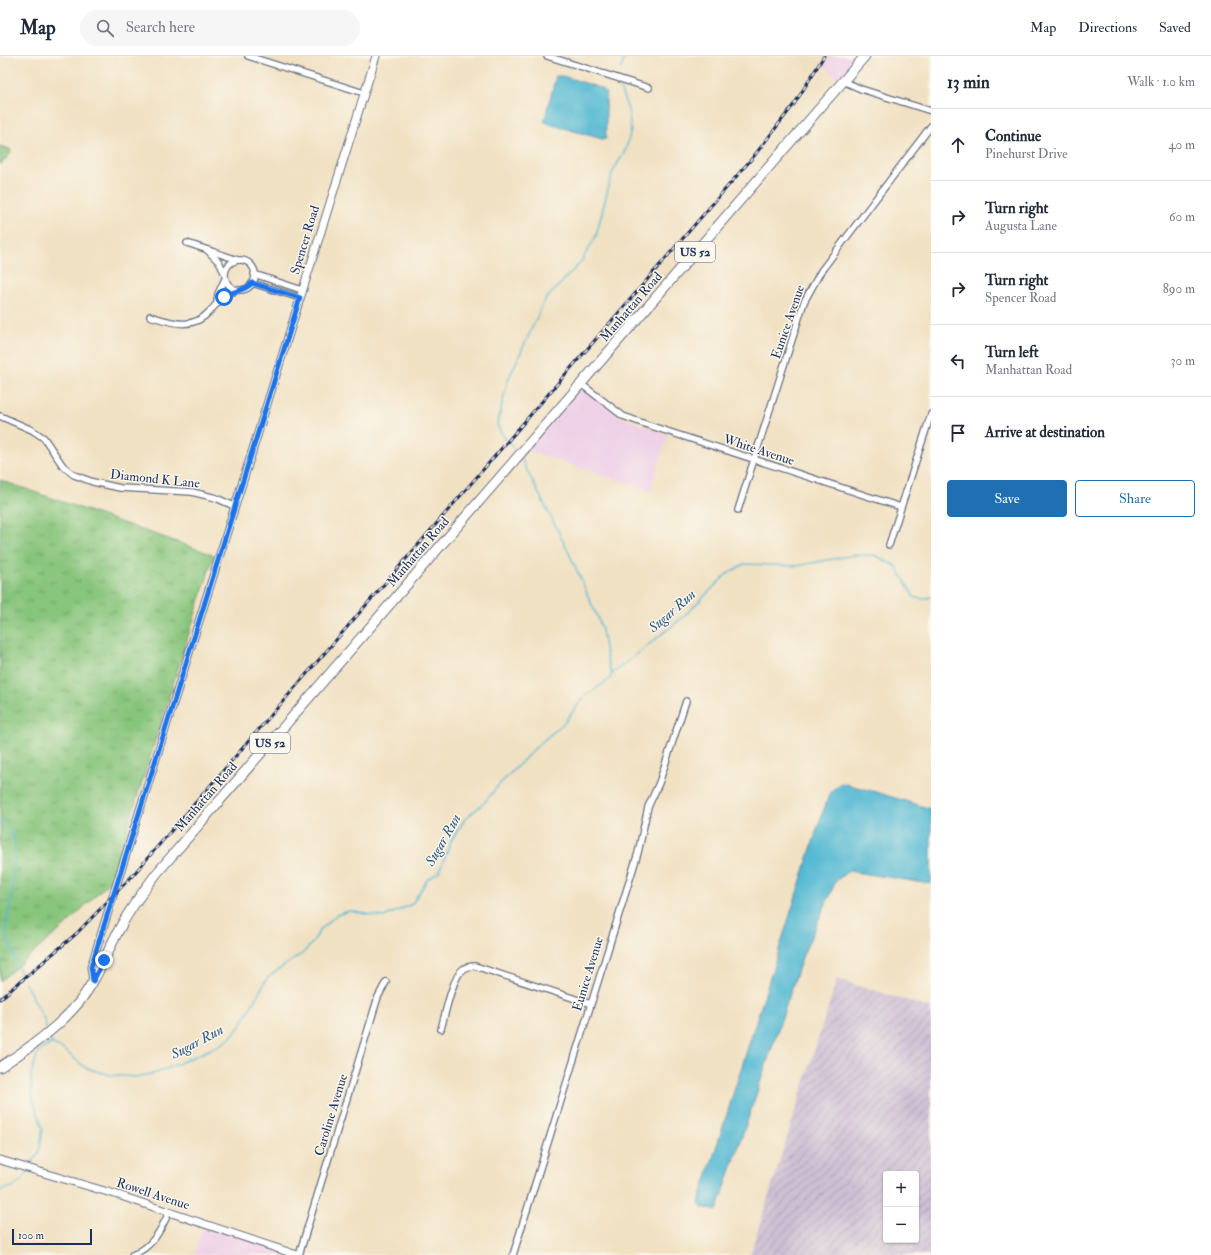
<!DOCTYPE html>
<meta charset="utf-8">
<style>
:root{--surface:#fff;--page:#f6f6f7;--text:#1f2937;--muted:#747a83;--line:#e0e1e3;--accent:#1f6fb2}
body{margin:0;font-family:"IM FELL Double Pica",serif;background:var(--page);color:var(--text)}
.controls{position:absolute;right:12px;bottom:12px;display:grid;overflow:hidden;border-radius:4px;box-shadow:0 1px 3px #0004}
.controls button{width:36px;height:36px;display:grid;place-items:center;padding:0;border:0;border-bottom:1px solid var(--line);background:var(--surface);color:var(--text);font:20px sans-serif}
.scale{position:absolute;left:12px;bottom:10px;width:80px;box-sizing:border-box;padding-left:4px;border:2px solid #1b2f5e;border-top:0;font-size:11px;line-height:14px;white-space:nowrap;color:#1b2f5e;-webkit-text-stroke:3px #fbf7ec;paint-order:stroke}
.stop{position:absolute;width:12px;height:12px;margin:-9px;border:3px solid #1a73e8;border-radius:50%;background:#fff}
.stop.end{background:#1a73e8;border-color:#fff;box-shadow:0 1px 4px #0008}
.list{margin:0;padding:0;list-style:none}
h2{display:flex;justify-content:space-between;align-items:center;height:52px;margin:0;padding:0 16px;font-size:17px}
h2 small{font-size:13px;font-weight:400;color:var(--muted)}
.list li{display:grid;grid-template-columns:26px 1fr auto;gap:12px;align-items:center;box-sizing:border-box;height:72px;padding:0 16px;border-top:1px solid var(--line)}
.list b{display:block;font-size:15px;white-space:nowrap}
.list p{margin:0;font-size:13px;white-space:nowrap;color:var(--muted)}
.list em{font-size:13px;font-style:normal;color:var(--muted)}
.actions{display:flex;gap:8px;padding:12px 16px}
.actions a{flex:1;padding:9px 0;border:1px solid var(--accent);border-radius:4px;text-align:center;font-size:14px;color:var(--accent)}
.actions .main{background:var(--accent);color:#fff}
.icon{flex:none;width:22px;height:22px;fill:none;stroke:currentColor;stroke-width:2;stroke-linecap:round;stroke-linejoin:round}
.map{position:relative;flex:none;width:931px;height:1199px;overflow:hidden}
header{display:flex;align-items:center;gap:24px;box-sizing:border-box;height:56px;padding:0 20px;background:var(--surface);border-bottom:1px solid var(--line)}
header strong{font-size:19px}
nav{display:flex;gap:22px;margin-inline-start:auto;font-size:14px}
.search{width:280px;height:36px;background:var(--page);display:flex;align-items:center;gap:10px;box-sizing:border-box;padding:0 14px;border-radius:22px;color:var(--muted);font-size:15px}
main{display:flex}
aside{flex:1;background:var(--surface)}
.map>svg:first-child{display:block}
.built{fill:#eed0e7}
.industrial{fill:url(#industrial-furrows);fill-rule:evenodd}
.grass{fill:url(#grass-tufts);stroke:#527a6c}
.water{fill:#55b9d3;stroke:#387498}
.lines{fill:none;stroke-linecap:round;stroke-linejoin:round}
.stream{stroke:#55b9d3;stroke-width:1.5}
.minor-casing{stroke:#666d81;stroke-width:8}
.tertiary-casing{stroke:#666d81;stroke-width:9}
.primary-casing{stroke:#666d81;stroke-width:11}
.minor{stroke:#fff;stroke-width:5.5}
.tertiary{stroke:#fff;stroke-width:7}
.primary{stroke:#fff;stroke-width:9}
.rail-casing{stroke:#1b2f5e;stroke-width:3}
.rail{stroke:#fbf7ec;stroke-width:1.5;stroke-dasharray:4.5;stroke-linecap:butt}
.route{stroke:#1a73e8;stroke-width:5}
.labels{text-anchor:middle;dominant-baseline:central;stroke-width:3;stroke-linejoin:round;paint-order:stroke}
.shield{fill:#fbf7ec;stroke:#5e6b89;stroke-width:1}
.shield-label{font-size:12px;font-weight:bold;fill:#1b2f5e}
.street-label{font-size:13px;fill:#1b2f5e;stroke:#fbf7ec}
.water-label{font-size:14px;font-style:italic;fill:#2c5881;stroke:#fbf7ec}
</style>
<header>
<strong>Map</strong>
<div class="search"><svg class="icon" aria-label="search" viewBox="0 0 24 24"><circle cx="10" cy="10" r="6"/><path d="M15 15l6 6"/></svg>Search here</div>
<nav><a>Map</a><a>Directions</a><a>Saved</a></nav>
</header>
<main>
<div class="map">
<svg width="931" height="1199" viewBox="0 0 931 1199">
<defs>
<pattern id="industrial-furrows" width="10" height="10" patternUnits="userSpaceOnUse"><rect width="10" height="10" fill="#ccbed3"/><path d="M-1 1l2-2M0 10L10 0M9 11l2-2" fill="none" stroke="#a59bae"/></pattern>
<pattern id="grass-tufts" width="24" height="20" patternUnits="userSpaceOnUse"><rect width="24" height="20" fill="#88c57b"/><path d="M3 7l-1-3M5 7V3M7 7l1-3M15 17l-1-3M17 17v-4M19 17l1-3" fill="none" stroke="#6ea068"/></pattern>
</defs>
<rect width="100%" height="100%" fill="#fbf7ec"/>
<filter id="ink" filterUnits="userSpaceOnUse"><feTurbulence type="fractalNoise" baseFrequency=".025" numOctaves="2"/><feDisplacementMap in="SourceGraphic" scale="8" xChannelSelector="R" yChannelSelector="G"/><feConvolveMatrix kernelMatrix="1 2 1 2 8 2 1 2 1" color-interpolation-filters="sRGB"/></filter>
<filter id="wash" filterUnits="userSpaceOnUse"><feTurbulence type="fractalNoise" baseFrequency=".012" numOctaves="4" result="noise"/><feDisplacementMap in="SourceGraphic" scale="16" xChannelSelector="R" yChannelSelector="G"/><feGaussianBlur stdDeviation="0.9" result="paint"/><feColorMatrix in="noise" values="0 0 0 0 0 0 0 0 0 0 0 0 0 0 0 0 0 1.4 0 .05"/><feComposite in="paint" operator="in"/></filter>
<g filter="url(#wash)">
<rect width="100%" height="100%" fill="#f1e1c3"/>
<path class="built" d="M830,0H861L840,24L824,10Z
M581,331L623,362L668,379L650,435L526,394Z
M203,1169L299,1199H194Z"/>
<path class="industrial" d="M837,923L931,952V1199H750ZM886,1118H916V1184H886Z"/>
<path class="grass" d="M0,90L10,93L11,97L0,109Z
M0,424L214,499L111,824L66,869L0,925Z"/>
<path class="water" d="M556,20H563L601,32L606,37V83H602L549,68L544,65Z
M841,727L876,736L931,753V828L848,815L836,825L803,899L717,1155L702,1151L699,1146L819,767L830,736Z"/>
<g class="lines">
<path class="stream" d="M621,13L625,0
M517,395L503,380L497,369L508,324L545,244L581,206L596,180L612,117L626,93L631,74L628,53L620,33
M521,402C543,448 569,492 588,540C592,550 598,560 601,571C606,587 604,603 612,618
M0,765L9,772L15,786L12,839L5,876L21,918
M25,927L45,965L46,973
M48,980L52,987
M52,987L64,994L86,1012L110,1019L135,1021L157,1017L220,989L230,982L240,970L266,924L272,918L303,897L313,886L320,874L336,859L349,855L384,861L412,848L427,824L439,816L452,783L466,762L484,747L498,730L538,689L564,667L585,640L610,623L612,618L682,562L727,518L744,508L796,510L854,499H874L896,510L914,541L921,543L931,541
M30,1110L39,1096L43,1073L32,1040L31,1019L38,996L52,987
M0,1134C12,1133 22,1127 28,1115"/>
</g>
</g>
<g filter="url(#ink)">
<g class="lines">
<defs>
<path id="minor" d="M248,0L364,37
M547,0L649,32
M843,25L861,33L931,55
M187,187L238,204
M207,194L219,206L225,218
M225 219a15 15 0 1 1 30 0a15 15 0 1 1-30 0Z
M254,218L302,234
M252,227L300,242
M217,245L218,238L225,223
M150,260C170,266 192,275 209,256C219,246 223,239 238,234
M581,328L623,360L648,369L901,451
M0,360L32,374L44,382L63,410L74,419L93,426L120,432L192,436L216,442L234,450
M738,454L804,246L821,215L931,70
M889,489L931,358
M441,973C445,959 452,922 463,913C466,911 471,910 475,910L591,948
M132,1199C152,1192 161,1174 169,1156
M299,1199L378,941L386,926
M513,1199L638,797L648,751L659,727L686,645"/>
<path id="tertiary" d="M93,925L91,911L112,843L376,0
M0,1104L118,1139L297,1199"/>
<path id="primary" d="M0,1011C29,992 58,972 80,945C98,922 107,895 121,870C131,851 144,834 157,817L865,0"/>
</defs>
<use href="#minor" class="minor-casing"/>
<use href="#tertiary" class="tertiary-casing"/>
<use href="#primary" class="primary-casing"/>
<use href="#minor" class="minor"/>
<use href="#tertiary" class="tertiary"/>
<use href="#primary" class="primary"/>
<defs>
<path id="rail" d="M0,943L77,877L133,819L754,100L795,47L824,0"/>
</defs>
<use href="#rail" class="rail-casing"/>
<use href="#rail" class="rail"/>
</g>
</g>
<g class="lines" filter="url(#ink)">
<path class="route" d="M104,904L93,925L91,911L300,242L252,227C245,235 232,235 224,241"/>
</g>
<g class="labels">
<g class="shield">
<rect x="675" y="186" width="40" height="20" rx="3"/>
<rect x="250" y="677" width="40" height="20" rx="3"/>
</g>
<g class="shield-label">
<text x="695" y="196">US 52</text>
<text x="270" y="687">US 52</text>
</g>
<g class="street-label">
<text transform="translate(305 184) rotate(-73)">Spencer Road</text>
<text transform="translate(631 251) rotate(-49)">Manhattan Road</text>
<text transform="translate(788 266) rotate(-71)">Eunice Avenue</text>
<text transform="translate(759 394) rotate(18)">White Avenue</text>
<text transform="translate(155 423) rotate(6)">Diamond K Lane</text>
<text transform="translate(418 496) rotate(-49)">Manhattan Road</text>
<text transform="translate(206 741) rotate(-49)">Manhattan Road</text>
<text transform="translate(588 918) rotate(-73)">Eunice Avenue</text>
<text transform="translate(331 1059) rotate(-73)">Caroline Avenue</text>
<text transform="translate(153 1138) rotate(18)">Rowell Avenue</text>
</g>
<g class="water-label">
<text transform="translate(672 555) rotate(-41)">Sugar Run</text>
<text transform="translate(443 784) rotate(-60)">Sugar Run</text>
<text transform="translate(197 986) rotate(-28)">Sugar Run</text>
</g>
</g>
</svg>
<div class="controls">
<button>+</button>
<button>−</button>
</div>
<div class="scale">100 m</div>
<div class="stop" style="left:224px;top:241px"></div>
<div class="stop end" style="left:104px;top:904px"></div>
</div>
<aside>
<h2>13 min<small>Walk · 1.0 km</small></h2>
<ul class="list">
<li><svg class="icon" aria-label="ahead" viewBox="0 0 24 24"><path d="M12 20V5M6 11l6-6 6 6"/></svg><div><b>Continue</b><p>Pinehurst Drive</p></div><em>40 m</em></li>
<li><svg class="icon" aria-label="right" viewBox="0 0 24 24"><path d="M7 20v-9h11M14 6l5 5-5 5"/></svg><div><b>Turn right</b><p>Augusta Lane</p></div><em>60 m</em></li>
<li><svg class="icon" aria-label="right" viewBox="0 0 24 24"><path d="M7 20v-9h11M14 6l5 5-5 5"/></svg><div><b>Turn right</b><p>Spencer Road</p></div><em>890 m</em></li>
<li><svg class="icon" aria-label="left" viewBox="0 0 24 24"><path d="M17 20v-9H6M10 6l-5 5 5 5"/></svg><div><b>Turn left</b><p>Manhattan Road</p></div><em>30 m</em></li>
<li><svg class="icon" aria-label="arrive" viewBox="0 0 24 24"><path d="M6 21V4h12l-3 4 3 4H6"/></svg><div><b>Arrive at destination</b></div></li>
</ul>
<div class="actions"><a class="main">Save</a><a>Share</a></div>
</aside>
</main>
